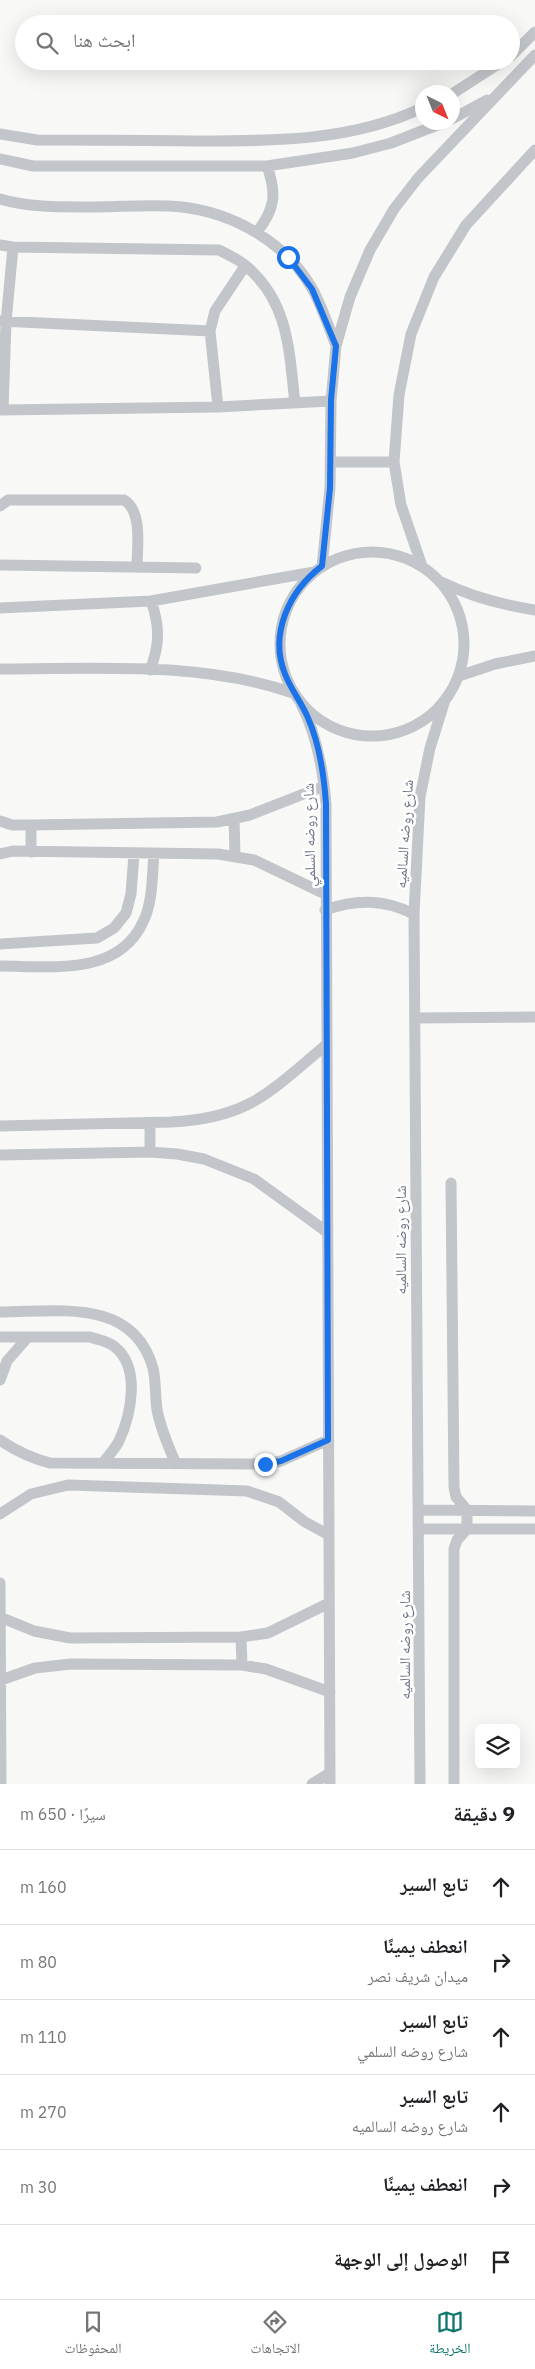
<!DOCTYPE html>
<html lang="ar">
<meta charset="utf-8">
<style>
:root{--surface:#fff;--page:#f6f6f6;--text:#202124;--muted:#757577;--line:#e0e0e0;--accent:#0f766e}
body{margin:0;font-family:"IBM Plex Sans","Noto Naskh Arabic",sans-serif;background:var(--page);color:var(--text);direction:rtl}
.controls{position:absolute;right:15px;bottom:15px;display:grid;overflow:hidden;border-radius:8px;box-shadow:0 5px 20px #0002}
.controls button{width:45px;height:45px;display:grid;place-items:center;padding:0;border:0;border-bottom:1px solid var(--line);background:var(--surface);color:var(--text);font:25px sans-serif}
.compass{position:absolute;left:415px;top:85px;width:45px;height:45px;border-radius:50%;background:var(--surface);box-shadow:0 5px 20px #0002;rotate:137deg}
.stop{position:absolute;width:15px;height:15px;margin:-11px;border:4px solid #1a73e8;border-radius:50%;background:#fff}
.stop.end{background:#1a73e8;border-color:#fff;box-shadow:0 1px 5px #0008}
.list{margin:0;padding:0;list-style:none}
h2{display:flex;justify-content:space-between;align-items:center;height:65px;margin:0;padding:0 20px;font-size:21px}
h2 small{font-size:16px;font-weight:400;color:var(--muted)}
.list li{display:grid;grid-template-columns:32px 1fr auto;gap:15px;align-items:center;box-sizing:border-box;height:75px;padding:0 20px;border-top:1px solid var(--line)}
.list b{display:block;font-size:19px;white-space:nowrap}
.list p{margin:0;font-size:16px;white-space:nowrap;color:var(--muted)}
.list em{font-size:16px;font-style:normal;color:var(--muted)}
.icon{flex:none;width:28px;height:28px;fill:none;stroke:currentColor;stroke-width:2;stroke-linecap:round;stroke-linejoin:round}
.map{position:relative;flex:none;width:535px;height:1784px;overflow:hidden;direction:ltr}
.search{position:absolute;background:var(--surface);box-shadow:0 5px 20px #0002;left:15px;right:15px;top:15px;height:55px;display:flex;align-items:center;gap:12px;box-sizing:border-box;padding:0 18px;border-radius:28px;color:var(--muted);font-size:19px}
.sheet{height:515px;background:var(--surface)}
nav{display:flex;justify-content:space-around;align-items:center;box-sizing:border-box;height:70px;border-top:1px solid var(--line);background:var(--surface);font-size:14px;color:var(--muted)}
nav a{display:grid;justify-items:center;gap:2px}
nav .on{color:var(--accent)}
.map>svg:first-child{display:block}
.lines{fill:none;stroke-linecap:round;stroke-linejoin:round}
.minor{stroke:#c2c5c9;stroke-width:11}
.route{stroke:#1a73e8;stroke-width:6}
.labels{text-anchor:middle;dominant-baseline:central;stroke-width:5;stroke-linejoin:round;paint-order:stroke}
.street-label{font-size:15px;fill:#6a7485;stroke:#fff}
</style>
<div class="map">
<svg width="535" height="1784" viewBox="0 0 535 1784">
<rect width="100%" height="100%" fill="#f8f8f6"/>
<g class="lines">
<path class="minor" d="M511,56L535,32
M452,94L503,61
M452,119L487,100
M0,134L37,140C89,140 141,140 192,141C271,141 350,142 422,108
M0,159L33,166H267L353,153L391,143L445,122
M0,199C30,208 63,207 95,207C123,207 154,204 182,207C234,213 287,243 313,290C322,307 329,327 336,346
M257,232C275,209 277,194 267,166
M0,245L13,247L219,250C228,255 238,259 246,266C289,302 289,351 295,403
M0,321L210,331
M218,407L210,331L215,311L245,266
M0,410L218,407L331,401
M3,410L6,322L13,247
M331,462H394
M0,506L8,500H124C143,511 137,548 137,567
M280 644a92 92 0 1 1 184 0a92 92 0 1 1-184 0Z
M0,565L196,568
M422,566L401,505L394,462L399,395L411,334L434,277L466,225L535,150
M322,567L330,488L331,401L336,346L350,297L370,250L394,209L418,178L535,55
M441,582C472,597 502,605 535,610
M0,608L151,601L314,572
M0,669C98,669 200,661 293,693
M150,670C160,645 160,626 151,601
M459,676L495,664L535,656
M301,704C317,735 323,769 326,804L330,1784
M234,819L235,856
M0,821L12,825H31L217,822L250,815L324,786
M31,852V825
M0,854L13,851L218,854L254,860L325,894
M325,910C356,899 384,899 414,914
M0,944L97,938L114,928L126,913L131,894L134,854
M0,966C49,966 118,977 143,922C153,902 152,876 154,854
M415,1018L535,1017
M150,1123V1152
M0,1126L171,1122C250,1118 269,1092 326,1045
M0,1155L150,1152L177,1154L204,1159L254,1179L327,1232
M451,1183L454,1487L456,1497L467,1510V1529L457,1540L454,1549V1784
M0,1312C57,1312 133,1297 153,1368C156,1381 155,1396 157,1410C161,1429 168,1446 176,1464
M0,1337H90C99,1340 108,1341 115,1347C141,1368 131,1415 119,1441C115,1449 108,1456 103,1463
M0,1380L7,1361L28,1337
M0,1440C16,1451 31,1458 50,1463L265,1464L281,1461L328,1440
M419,1510L535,1511
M0,1514L31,1494L68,1485L247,1491L279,1502L305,1522L329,1535
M419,1529H535
M0,1583L1,1784
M0,1617L34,1631L70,1638L241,1637L268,1633L329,1603
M241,1637L242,1665
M1,1680L35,1668L71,1664L242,1665L266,1669L330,1692
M312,1784L330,1773
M420,1784L414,914L420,797L430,748L445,700"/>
</g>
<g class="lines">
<path class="route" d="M265,1464L281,1461L328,1440L326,804C324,775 320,745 308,718C302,703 291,690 285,674C269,634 289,591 322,566L330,488L331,400L336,346L312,289L288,257"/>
</g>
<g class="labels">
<g class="street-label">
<text transform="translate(404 834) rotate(-86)">شارع روضه السالميه</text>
<text transform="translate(309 835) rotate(-91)">شارع روضه السلمي</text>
<text transform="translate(400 1240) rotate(-90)">شارع روضه السالميه</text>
<text transform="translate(404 1645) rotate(-90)">شارع روضه السالميه</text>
</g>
</g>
</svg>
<div class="controls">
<button><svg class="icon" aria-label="layers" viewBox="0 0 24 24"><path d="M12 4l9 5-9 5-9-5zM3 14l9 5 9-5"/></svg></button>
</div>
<svg class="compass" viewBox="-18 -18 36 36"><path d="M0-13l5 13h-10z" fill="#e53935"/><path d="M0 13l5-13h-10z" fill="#757577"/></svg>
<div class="stop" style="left:288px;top:257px"></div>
<div class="stop end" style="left:265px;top:1464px"></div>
<div class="search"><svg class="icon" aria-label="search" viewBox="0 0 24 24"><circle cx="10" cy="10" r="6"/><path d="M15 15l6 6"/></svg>ابحث هنا</div>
</div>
<section class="sheet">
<h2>9 دقيقة<small>سيرًا · 650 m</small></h2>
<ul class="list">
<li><svg class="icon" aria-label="ahead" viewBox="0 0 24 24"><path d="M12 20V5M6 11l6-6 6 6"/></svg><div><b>تابع السير</b></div><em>160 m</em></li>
<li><svg class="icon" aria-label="right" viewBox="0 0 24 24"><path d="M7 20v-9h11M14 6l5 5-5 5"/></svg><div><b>انعطف يمينًا</b><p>ميدان شريف نصر</p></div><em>80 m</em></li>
<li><svg class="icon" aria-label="ahead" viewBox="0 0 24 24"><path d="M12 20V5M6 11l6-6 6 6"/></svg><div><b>تابع السير</b><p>شارع روضه السلمي</p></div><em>110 m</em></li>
<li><svg class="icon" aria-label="ahead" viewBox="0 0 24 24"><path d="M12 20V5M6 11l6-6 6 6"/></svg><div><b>تابع السير</b><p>شارع روضه السالميه</p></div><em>270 m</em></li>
<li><svg class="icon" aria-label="right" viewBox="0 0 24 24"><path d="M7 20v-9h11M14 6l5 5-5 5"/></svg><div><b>انعطف يمينًا</b></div><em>30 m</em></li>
<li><svg class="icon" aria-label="arrive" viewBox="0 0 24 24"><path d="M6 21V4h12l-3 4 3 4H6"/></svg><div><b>الوصول إلى الوجهة</b></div></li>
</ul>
</section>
<nav>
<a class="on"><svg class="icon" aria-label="map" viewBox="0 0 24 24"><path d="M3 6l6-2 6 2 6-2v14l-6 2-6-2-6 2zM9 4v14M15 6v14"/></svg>الخريطة</a>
<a><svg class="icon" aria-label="directions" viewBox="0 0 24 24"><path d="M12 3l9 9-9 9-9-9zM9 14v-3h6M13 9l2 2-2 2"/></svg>الاتجاهات</a>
<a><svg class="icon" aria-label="saved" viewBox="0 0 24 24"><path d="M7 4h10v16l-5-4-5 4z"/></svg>المحفوظات</a>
</nav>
